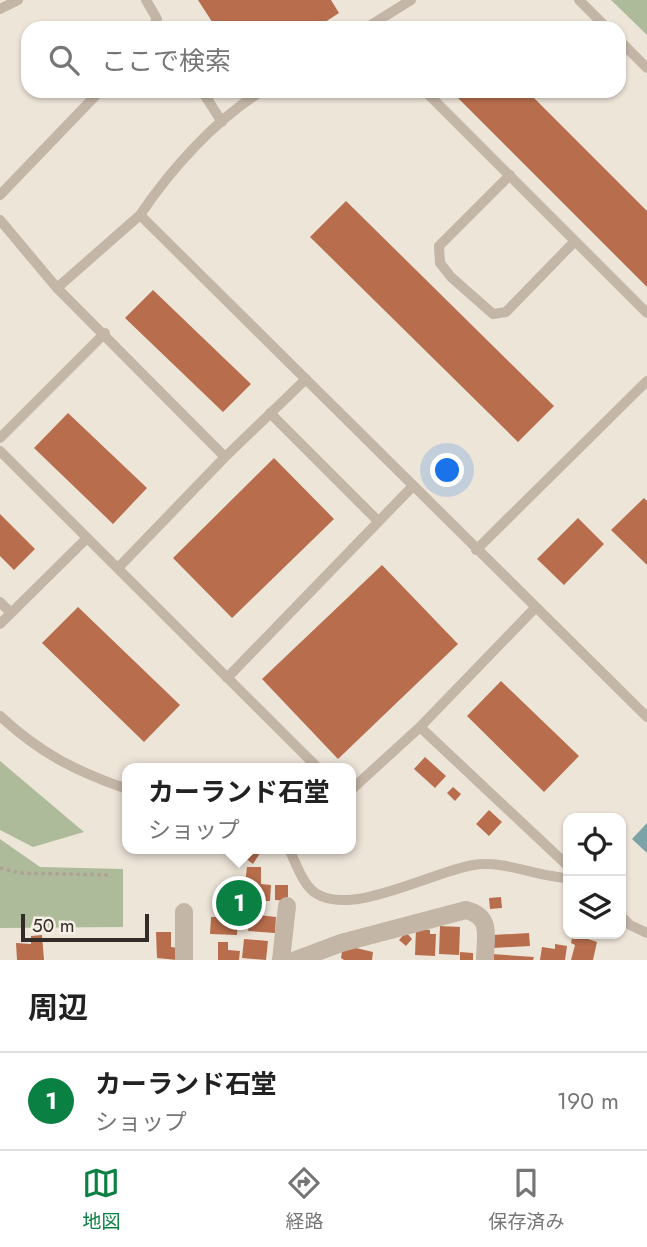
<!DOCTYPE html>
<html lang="ja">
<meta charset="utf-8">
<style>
:root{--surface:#fff;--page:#f2f2f2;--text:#222;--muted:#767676;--line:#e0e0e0;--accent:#0b8043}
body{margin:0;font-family:Jost,"Noto Sans JP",sans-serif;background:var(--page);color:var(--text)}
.controls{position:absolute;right:21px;bottom:21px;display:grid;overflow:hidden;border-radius:14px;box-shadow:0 2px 5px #0004}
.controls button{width:63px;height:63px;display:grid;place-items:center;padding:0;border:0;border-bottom:2px solid var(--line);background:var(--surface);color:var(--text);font:35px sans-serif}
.scale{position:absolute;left:21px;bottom:18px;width:128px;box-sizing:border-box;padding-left:7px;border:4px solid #322b27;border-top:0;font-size:19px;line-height:24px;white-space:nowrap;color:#322b27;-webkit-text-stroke:5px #f6efe5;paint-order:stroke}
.you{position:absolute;left:448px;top:471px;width:24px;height:24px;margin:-18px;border:5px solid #fff;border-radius:50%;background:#1a73e8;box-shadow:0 0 0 10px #1a73e833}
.badge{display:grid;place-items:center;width:46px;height:46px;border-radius:50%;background:var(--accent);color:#fff;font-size:23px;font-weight:700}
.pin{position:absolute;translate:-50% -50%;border:4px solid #fff;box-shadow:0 2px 7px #0006}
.popup{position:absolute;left:122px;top:763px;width:234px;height:91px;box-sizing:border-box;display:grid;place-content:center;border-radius:14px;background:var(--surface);filter:drop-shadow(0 2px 5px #0005);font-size:23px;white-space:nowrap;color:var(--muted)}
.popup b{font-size:26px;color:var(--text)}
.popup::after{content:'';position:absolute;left:50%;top:100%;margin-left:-14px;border:14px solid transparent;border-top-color:var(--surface)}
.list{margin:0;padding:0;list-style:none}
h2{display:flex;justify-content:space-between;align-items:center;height:91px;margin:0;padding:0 28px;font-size:30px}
h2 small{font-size:23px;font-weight:400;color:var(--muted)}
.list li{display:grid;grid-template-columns:46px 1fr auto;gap:21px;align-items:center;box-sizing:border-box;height:98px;padding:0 28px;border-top:2px solid var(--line)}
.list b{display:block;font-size:26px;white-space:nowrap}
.list p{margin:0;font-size:23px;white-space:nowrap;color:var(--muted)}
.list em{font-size:23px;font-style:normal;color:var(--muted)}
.icon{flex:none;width:38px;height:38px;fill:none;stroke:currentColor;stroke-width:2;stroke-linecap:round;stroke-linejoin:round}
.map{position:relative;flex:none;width:647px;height:960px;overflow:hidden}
.search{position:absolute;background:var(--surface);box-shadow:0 2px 5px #0004;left:21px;right:21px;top:21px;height:77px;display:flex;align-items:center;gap:18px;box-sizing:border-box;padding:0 24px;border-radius:21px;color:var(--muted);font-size:26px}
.sheet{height:189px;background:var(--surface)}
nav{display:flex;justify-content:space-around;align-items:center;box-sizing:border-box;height:98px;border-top:2px solid var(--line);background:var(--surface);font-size:19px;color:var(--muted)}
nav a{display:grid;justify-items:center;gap:4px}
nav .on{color:var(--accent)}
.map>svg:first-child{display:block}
.green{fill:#aebb9b}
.water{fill:#7ca3a8}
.building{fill:#b86e4d}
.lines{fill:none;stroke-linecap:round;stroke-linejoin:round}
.path{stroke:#b0a091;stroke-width:3.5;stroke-dasharray:3.5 3.5;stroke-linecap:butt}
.lane{stroke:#c4b6a7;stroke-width:10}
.street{stroke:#c4b6a7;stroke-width:18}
</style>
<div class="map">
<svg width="647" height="960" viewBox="0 0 647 960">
<rect width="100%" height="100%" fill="#eee5d9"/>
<path class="green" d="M611,0H647V35Z
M0,761L84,832L33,847L0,830Z
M0,839L40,867L123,869V927L0,928Z"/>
<path class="water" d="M647,823V853L632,839Z"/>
<path class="building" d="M198,0H331L339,13L316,28H216Z
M454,91H527L647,211V287L453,93Z
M346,201L554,406L518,442L310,237Z
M153,290L251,384L223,412L125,318Z
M68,413L147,488L113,524L34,448Z
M274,458L334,519L232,618L173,558Z
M644,498L647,501V565L611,530Z
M0,514L35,549L14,570L0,556Z
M578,518L604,544L564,585L537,559Z
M382,565L458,644L338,759L262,679Z
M78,607L180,705L144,742L42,643Z
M501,681L579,756L544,792L467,716Z
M425,757L446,776L435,788L414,769Z
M453,787L461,794L455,801L447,793Z
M489,810L502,822L489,836L476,824Z
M251,849L262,850L253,864L245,858Z
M247,867H261V884L271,885L270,901H243Z
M275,885H288V901L275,900Z
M501,897L502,908L490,909L489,898Z
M221,913H238L237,935L210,934L211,917H221Z
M250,914L276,917L275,933L248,931Z
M440,926L460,927L459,955L439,954Z
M416,929L430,930V934H436L435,956L415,955Z
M156,932H171V947L178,948L177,960L157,958Z
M406,932L412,939L406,946L399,940Z
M529,933L530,946L493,948L492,935Z
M573,934L597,942L593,960H571L575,945L571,943Z
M42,935L44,960H17L16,943L31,944V936Z
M244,939L268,941L266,960L242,958Z
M218,942H228V950L240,951L239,960H218Z
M555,944L567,946L565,960H540L542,947L555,949Z
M343,945L373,952L372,960H344L341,958Z
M460,952L473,953V960H460Z
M492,954L534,957L533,960H492Z"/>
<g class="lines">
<path class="path" d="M0,868L20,873L111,875"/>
<path class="lane" d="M146,0L157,19L152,28
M579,0L607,28
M0,9L18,0
M366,28L411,0
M619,40L647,68
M202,91L222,122
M425,91L647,313
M510,175L439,246L440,263L451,277L493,314L506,312L575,241
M0,195L100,91
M140,215C171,169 215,120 262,91
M0,220L57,288L225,457
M57,288L140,215L647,717
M270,413L378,521
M0,438L105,333
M0,451L318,768
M476,550L647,381
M118,568L225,457L306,379
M0,602L11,613
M0,624L86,539
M227,678L412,487
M0,716C40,753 75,771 127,789
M420,727L568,866
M351,790L420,727L535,608
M289,849C296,863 303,886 317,894C353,916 432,872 473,865C505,860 537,877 568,878
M621,916L630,925L647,933"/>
<path class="street" d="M184,912V960
M281,960L287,906
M296,960L341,943L466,910C493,917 485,937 485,960"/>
</g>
</svg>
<div class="controls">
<button><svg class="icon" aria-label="locate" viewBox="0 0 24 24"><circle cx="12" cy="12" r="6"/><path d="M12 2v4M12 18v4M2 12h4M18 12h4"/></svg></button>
<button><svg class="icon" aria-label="layers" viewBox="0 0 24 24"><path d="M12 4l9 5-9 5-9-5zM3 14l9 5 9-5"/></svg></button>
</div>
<div class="scale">50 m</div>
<div class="you"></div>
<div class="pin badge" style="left:239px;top:903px">1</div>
<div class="popup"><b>カーランド石堂</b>ショップ</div>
<div class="search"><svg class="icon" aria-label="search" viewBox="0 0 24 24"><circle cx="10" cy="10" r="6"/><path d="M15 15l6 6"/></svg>ここで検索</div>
</div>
<section class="sheet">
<h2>周辺<small></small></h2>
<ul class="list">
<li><span class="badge">1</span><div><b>カーランド石堂</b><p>ショップ</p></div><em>190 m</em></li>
</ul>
</section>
<nav>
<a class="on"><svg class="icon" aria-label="map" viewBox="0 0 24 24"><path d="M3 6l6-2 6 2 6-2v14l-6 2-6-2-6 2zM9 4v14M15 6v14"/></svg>地図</a>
<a><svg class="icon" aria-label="directions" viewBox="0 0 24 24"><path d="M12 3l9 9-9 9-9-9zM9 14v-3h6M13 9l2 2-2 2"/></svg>経路</a>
<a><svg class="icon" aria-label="saved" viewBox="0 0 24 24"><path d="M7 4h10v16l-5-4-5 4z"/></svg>保存済み</a>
</nav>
